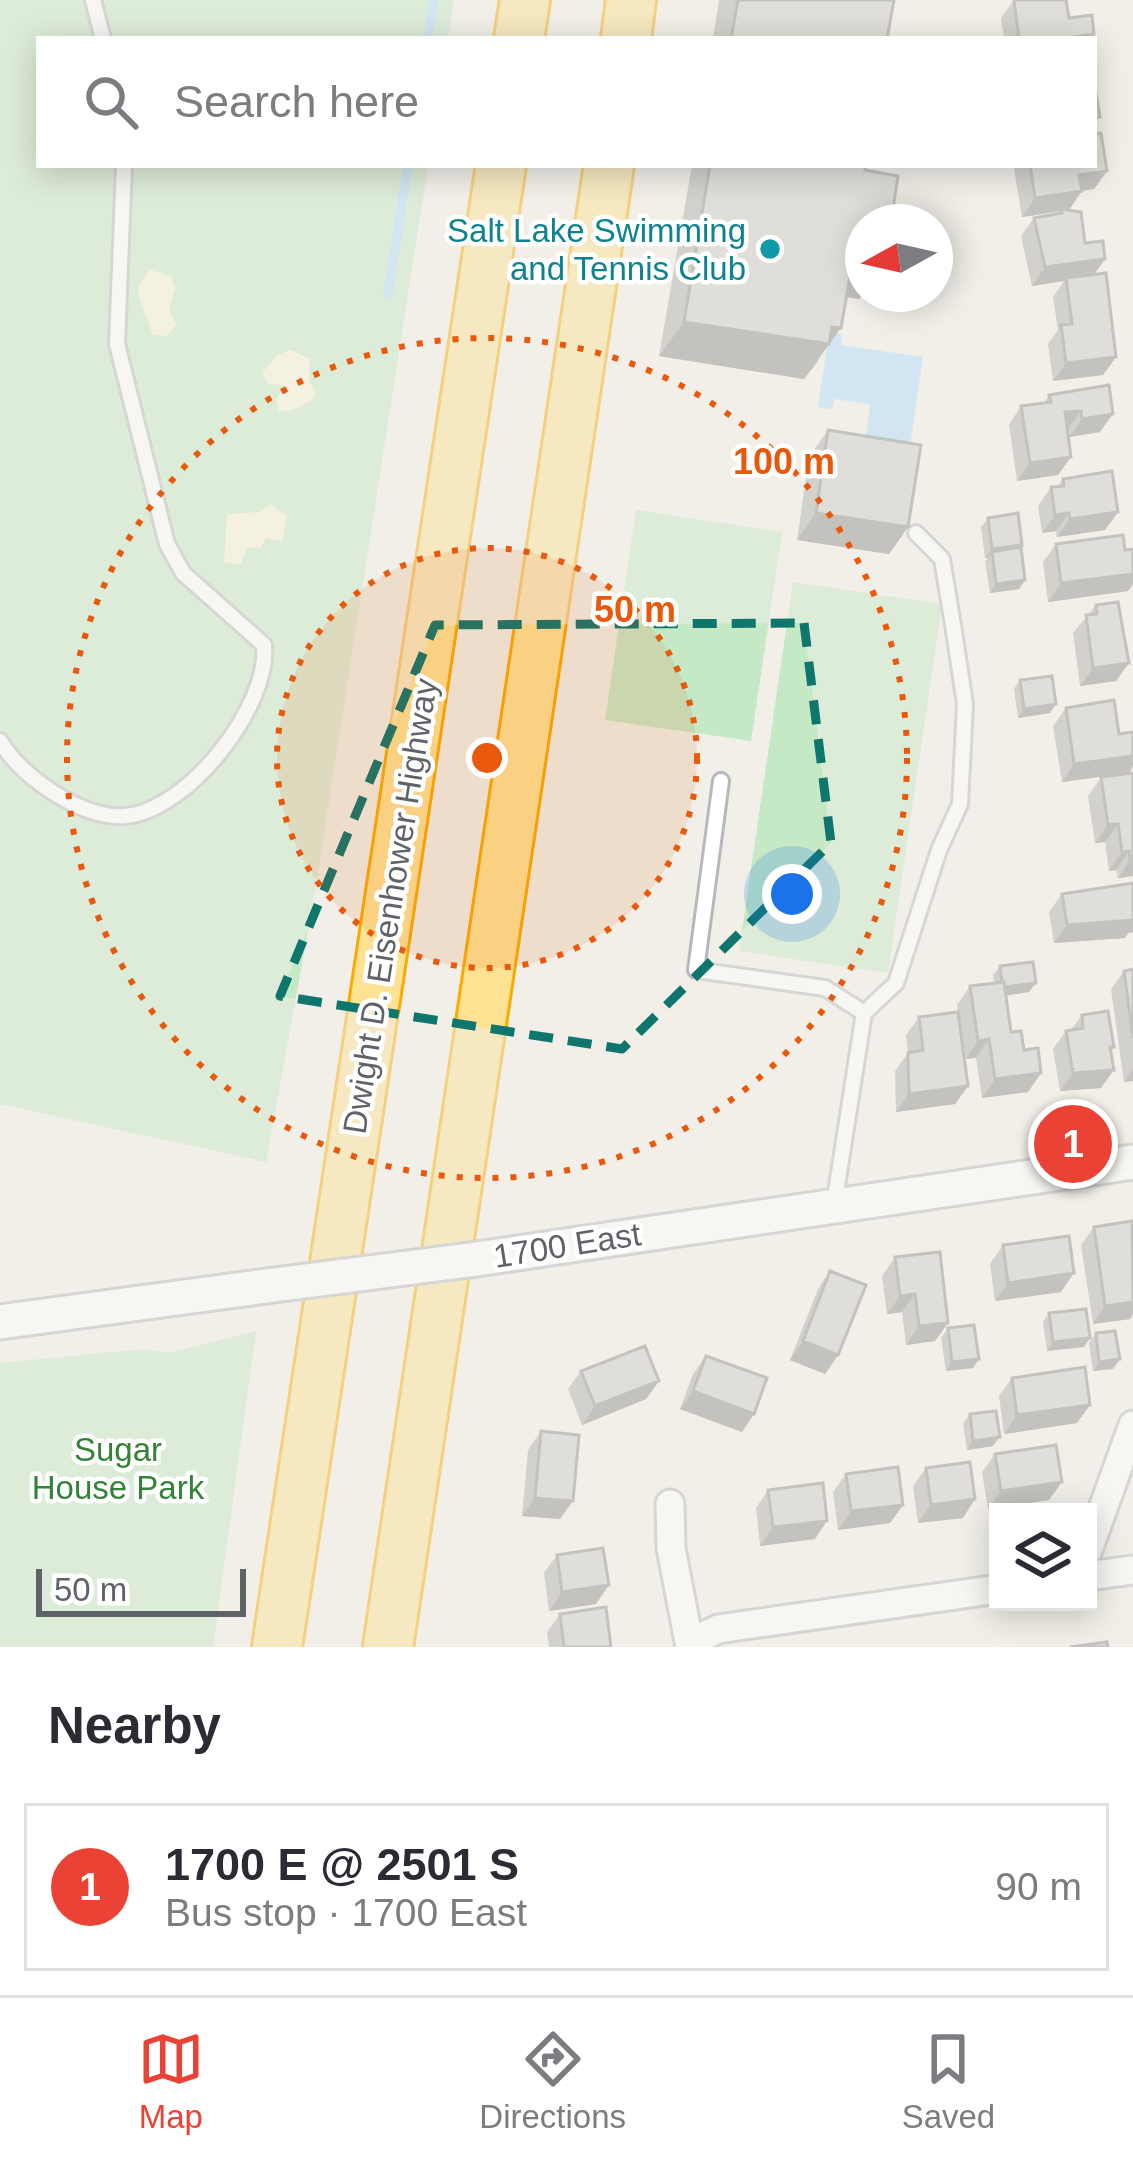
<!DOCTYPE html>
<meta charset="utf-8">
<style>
:root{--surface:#fff;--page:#f7f7f7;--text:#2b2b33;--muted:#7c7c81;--line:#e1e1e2;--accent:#ea4335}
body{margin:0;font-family:Helvetica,sans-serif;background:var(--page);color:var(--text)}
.controls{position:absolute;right:36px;bottom:36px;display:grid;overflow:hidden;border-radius:0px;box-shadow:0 6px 30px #0003}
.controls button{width:108px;height:108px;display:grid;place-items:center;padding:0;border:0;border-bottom:3px solid var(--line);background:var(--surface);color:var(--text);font:60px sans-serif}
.compass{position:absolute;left:845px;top:204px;width:108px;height:108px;border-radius:50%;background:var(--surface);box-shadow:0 6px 30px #0003;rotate:262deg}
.scale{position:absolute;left:36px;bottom:30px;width:210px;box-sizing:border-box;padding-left:12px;border:6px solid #5f6368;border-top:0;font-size:33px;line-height:42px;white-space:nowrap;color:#5f6368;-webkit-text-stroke:9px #fff;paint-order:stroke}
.you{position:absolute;left:792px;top:894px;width:42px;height:42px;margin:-30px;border:9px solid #fff;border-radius:50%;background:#1a73e8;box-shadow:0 0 0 18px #1a73e833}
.badge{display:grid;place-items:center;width:78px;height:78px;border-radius:50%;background:var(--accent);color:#fff;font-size:39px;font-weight:700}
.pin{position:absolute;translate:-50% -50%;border:6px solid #fff;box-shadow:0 3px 12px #0006}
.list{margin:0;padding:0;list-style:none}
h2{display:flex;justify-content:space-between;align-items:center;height:156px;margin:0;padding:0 48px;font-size:51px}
h2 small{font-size:39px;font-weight:400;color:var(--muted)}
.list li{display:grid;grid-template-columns:78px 1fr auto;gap:36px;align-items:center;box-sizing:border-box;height:168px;margin:0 24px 24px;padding:0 24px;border:3px solid var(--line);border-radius:0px}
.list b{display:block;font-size:45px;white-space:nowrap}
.list p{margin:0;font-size:39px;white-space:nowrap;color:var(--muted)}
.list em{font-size:39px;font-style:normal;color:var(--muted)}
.icon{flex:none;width:66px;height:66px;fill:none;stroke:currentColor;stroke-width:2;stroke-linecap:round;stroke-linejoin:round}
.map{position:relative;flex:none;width:1133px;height:1647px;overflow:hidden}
.search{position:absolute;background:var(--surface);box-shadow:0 6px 30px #0003;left:36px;right:36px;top:36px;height:132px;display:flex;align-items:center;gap:30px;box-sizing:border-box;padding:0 42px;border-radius:0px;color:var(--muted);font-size:45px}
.sheet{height:348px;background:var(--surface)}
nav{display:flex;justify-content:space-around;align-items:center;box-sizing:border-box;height:168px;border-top:3px solid var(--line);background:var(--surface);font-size:33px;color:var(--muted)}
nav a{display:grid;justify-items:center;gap:6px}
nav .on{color:var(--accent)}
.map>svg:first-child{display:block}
.green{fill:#c5e8c5}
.sand{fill:#fbf3d9}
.water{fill:#aadaff}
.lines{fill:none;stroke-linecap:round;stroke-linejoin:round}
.stream{stroke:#aadaff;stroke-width:9}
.service-casing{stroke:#b5b8bc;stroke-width:20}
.minor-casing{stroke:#b5b8bc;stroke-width:33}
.tertiary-casing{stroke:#b5b8bc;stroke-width:39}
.motorway-casing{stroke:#f9ab00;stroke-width:54}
.service{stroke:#fff;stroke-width:14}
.minor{stroke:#fff;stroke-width:27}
.tertiary{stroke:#fff;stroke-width:33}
.motorway{stroke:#fde293;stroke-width:48}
.tertiary-bridge-casing{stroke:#b5b8bc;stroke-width:39;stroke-linecap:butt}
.tertiary-bridge{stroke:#fff;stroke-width:33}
.wall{fill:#afaea9}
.shaded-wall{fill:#8f8d8a}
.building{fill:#cccac5;stroke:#8f8d8a;stroke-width:3}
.marked{fill:none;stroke:#0f766e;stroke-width:9;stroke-dasharray:24 15;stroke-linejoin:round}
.ring{fill:none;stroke:#e8590c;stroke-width:6;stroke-dasharray:6 12}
.culture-dot{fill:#0f9aa8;stroke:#fff;stroke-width:4.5}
.labels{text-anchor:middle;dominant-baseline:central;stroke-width:9;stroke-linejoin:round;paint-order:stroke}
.culture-label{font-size:33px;fill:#0d838f;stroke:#fff;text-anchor:end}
.street-label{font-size:33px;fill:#5f6368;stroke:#fff}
.park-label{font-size:33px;fill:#348238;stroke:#fff}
.centre{fill:#e8590c;stroke:#fff;stroke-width:6}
.ring-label{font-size:36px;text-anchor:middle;font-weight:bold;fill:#e8590c;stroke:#fff;stroke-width:9;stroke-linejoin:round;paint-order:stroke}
</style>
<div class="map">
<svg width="1133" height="1647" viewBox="0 0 1133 1647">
<rect width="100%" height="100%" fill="#f1efe8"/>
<path class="green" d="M0,0H454L448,39H39V165H428L315,892L266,1162L0,1104Z
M636,510L782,532L751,741L605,720Z
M793,582L942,604L888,973L739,951Z
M256,1331L213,1647H0V1363L143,1349L168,1353Z"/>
<path class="sand" d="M150,270L171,276L175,288L169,310L177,324L166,336L152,335C150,318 138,305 138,286Z
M290,350L310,359L309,381L316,393C313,403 290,413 279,411L276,401L284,385L269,384L262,373L277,355Z
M271,504L287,516L282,541L266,538L260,548L247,547L241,565L224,562L227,514L260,512Z"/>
<path class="water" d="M829,333L842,334L841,345L923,357L908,460L864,454L870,404L834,399L832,409L818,407Z"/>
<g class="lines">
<path class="stream" d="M428,39L434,0
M388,295L408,165"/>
<defs>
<path id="service" d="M93,0L103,39
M0,741C21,777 82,819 125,816C188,811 270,706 264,645L183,573L167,544L117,344L124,165
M721,781L696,970L825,988L864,1013L834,1205
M864,1013L896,983L939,850L960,804L965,704L953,625L942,559L916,533"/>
<path id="minor" d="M670,1504L671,1548L690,1647
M1088,1550L1133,1425
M1088,1576L1133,1570
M692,1642L718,1629L998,1589"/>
<path id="tertiary" d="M477,1259L1133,1162
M0,1322L266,1286"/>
<path id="motorway" d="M519,39L525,0
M626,39L631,0
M277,1647L501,165
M388,1647L609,165"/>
</defs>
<use href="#service" class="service-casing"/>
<use href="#minor" class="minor-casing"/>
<use href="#tertiary" class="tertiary-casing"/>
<use href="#motorway" class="motorway-casing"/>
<use href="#service" class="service"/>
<use href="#minor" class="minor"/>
<use href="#tertiary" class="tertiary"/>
<use href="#motorway" class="motorway"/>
<defs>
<path id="tertiary-bridge" d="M266,1286L477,1259"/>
</defs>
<use href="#tertiary-bridge" class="tertiary-bridge-casing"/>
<use href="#tertiary-bridge" class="tertiary-bridge"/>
</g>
<path class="wall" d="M719,0H894L887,39H713Z
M1014,0L1069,18L1091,39H1004L1001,18Z
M692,165H866L863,222V293L859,299L846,297L817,363L804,379L659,356Z
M1017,165H1094L1107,171L1094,189L1081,191L1069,210L1085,243L1105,259L1094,275L1116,357L1103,375L1053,381L1048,344L1058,330L1053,297L1064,281L1032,286L1021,236L1034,218L1058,214L1060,211L1022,217L1014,169Z
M1109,385L1100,432L1069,437L1058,475L1017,481L1009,425L1021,406L1044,403L1049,395Z
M828,430L908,527L889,554L797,540L809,457Z
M1063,479L1118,512L1105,530L1057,537L1056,531L1042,533L1038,506L1051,487L1058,486Z
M988,518L1020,548L1025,580L1019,589L990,593L985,561L988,558H985L981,527Z
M1056,544L1125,550L1133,549V584L1128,591L1048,602L1043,562Z
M1096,605L1129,663L1116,681L1080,686L1073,633Z
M1020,680L1050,713L1018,718L1014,689Z
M1066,708L1119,734L1133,732V766L1129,773L1062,782L1053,726Z
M1133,773V876L1118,878L1116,870L1109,871L1105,842L1095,843L1088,796L1101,777Z
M1133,883V932L1128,933L1125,938L1054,943L1049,912L1062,894Z
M1000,966L1029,992L1006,995L1011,1032L1041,1073L1028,1092L982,1098L976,1058L966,1059L957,1005L970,986L994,983L993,975Z
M1133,969V1081L1124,1082L1111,989L1124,971Z
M1082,1015L1114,1047L1111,1052L1101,1088L1060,1091L1053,1049L1066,1031L1071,1030Z
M919,1017L968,1086L955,1104L896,1112L895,1071L908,1053L906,1035Z
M1094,1227L1133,1230V1314L1130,1319L1093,1324L1081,1245Z
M1003,1245L1061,1292L995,1301L990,1264Z
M895,1257L948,1323L935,1341L906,1345L902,1312L887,1314L882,1276Z
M830,1271L838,1355L825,1374L790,1360L818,1289Z
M1049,1313L1084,1347L1047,1351L1043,1322Z
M948,1328L979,1359L973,1368L946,1371L941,1338Z
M1096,1333L1113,1369L1093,1371L1089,1343Z
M706,1356L742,1432L680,1409L693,1374Z
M581,1371L659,1381L646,1399L582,1425L568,1389Z
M1012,1378L1077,1423L1004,1434L999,1396Z
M970,1414L993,1446L967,1450L963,1424Z
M541,1431L560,1519L522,1516L528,1450Z
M995,1454L1049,1500L988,1509L982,1472Z
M926,1468L963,1518L918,1523L913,1486Z
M846,1474L903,1505L890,1523L838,1530L833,1492Z
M768,1490L815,1539L760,1546L756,1508Z
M557,1555L596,1604L549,1611L544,1573Z
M560,1614L611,1647H549L547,1632Z"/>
<path class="shaded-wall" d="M1094,34L1091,39H1060Z
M1107,171L1094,189L1066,193L1079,175Z
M1082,191L1069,210L1022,217L1035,198Z
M853,259L863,261V293L859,299L828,294Z
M1105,259L1092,277L1066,278L1064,281L1032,286L1045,267Z
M684,322L832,327L841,328L804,379L659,356Z
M1116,357L1103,375L1053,381L1066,363Z
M1081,411L1068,429L1065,412Z
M1113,414L1100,432L1069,437L1082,419Z
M1071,457L1058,475L1017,481L1030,463Z
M1118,512L1105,530L1057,537L1070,519Z
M816,513L908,527L889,554L797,540Z
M1069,513L1056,531L1042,533L1055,515Z
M1022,545L1015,554L992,552L988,558H985L992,549Z
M1133,574V584L1128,591L1048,602L1061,583Z
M1025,580L1019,589L990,593L996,584Z
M1129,663L1116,681L1080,686L1093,668Z
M1056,704L1050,713L1018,718L1024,709Z
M1133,756V766L1129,773L1062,782L1074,764Z
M1118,824L1105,842L1095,843L1108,825Z
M1129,851L1116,870L1109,871L1122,852Z
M1130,860H1133V876L1118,878Z
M1133,920V932L1128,933L1125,938L1054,943L1067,925Z
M1036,983L1029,992L996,997L1003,988Z
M989,1039L976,1058L966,1059L978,1041Z
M1133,1069V1081L1124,1082Z
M1114,1070L1101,1088L1060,1091L1073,1073Z
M1041,1073L1028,1092L982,1098L995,1079Z
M968,1086L955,1104L896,1112L909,1094Z
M1074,1273L1061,1292L995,1301L1008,1283Z
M915,1294L902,1312L887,1314L900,1296Z
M1133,1302V1314L1130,1319L1093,1324L1105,1306Z
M948,1323L935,1341L906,1345L919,1326Z
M1090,1338L1084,1347L1047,1351L1053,1342Z
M803,1341L838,1355L825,1374L790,1360Z
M979,1359L973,1368L946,1371L952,1362Z
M1120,1359L1113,1369L1093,1371L1099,1362Z
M659,1381L646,1399L582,1425L595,1406Z
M693,1391L754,1414L742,1432L680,1409Z
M1090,1405L1077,1423L1004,1434L1017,1415Z
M1000,1437L993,1446L967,1450L973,1441Z
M1062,1482L1049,1500L988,1509L1001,1491Z
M535,1498L573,1501L560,1519L522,1516Z
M975,1499L963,1518L918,1523L931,1505Z
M903,1505L890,1523L838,1530L851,1511Z
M827,1521L815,1539L760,1546L773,1527Z
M609,1585L596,1604L549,1611L562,1592Z"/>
<path class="building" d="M738,0H894L887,39H731Z
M1014,0H1066L1069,18L1092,15L1094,34L1060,39H1019Z
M1094,93H1096L1100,117L1094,118Z
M1101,133L1107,171L1079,175L1082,191L1035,198L1030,165H1094V134Z
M710,165H866L865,170L898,176L891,222H863V261L853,259L841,328L832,327L829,344L684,322Z
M1061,209L1081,212L1085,243L1103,241L1105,259L1045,267L1034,218L1062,213Z
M1106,273L1116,357L1066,363L1061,325L1072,324L1066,278Z
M1109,385L1113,414L1082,419L1081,411L1065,412L1071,457L1030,463L1021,406L1051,402L1049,395Z
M828,430L921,445L908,527L816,513Z
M1112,471L1118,512L1070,519L1069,513L1055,515L1051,487L1064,486L1063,479Z
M1018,513L1022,545L992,549L988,518Z
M1123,535L1125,550L1133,549V574L1061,583L1056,544Z
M1021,547L1025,580L996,584L992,552Z
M1118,602L1129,663L1093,668L1086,615L1097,614L1096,605Z
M1052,676L1056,704L1024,709L1020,680Z
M1114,700L1119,734L1133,732V756L1074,764L1066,708Z
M1133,773V860H1130L1129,851L1122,852L1118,824L1108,825L1101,777Z
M1133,883V920L1067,925L1062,894Z
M1033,962L1036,983L1005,987L1004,982H1002L1000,966Z
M1133,969V1038L1124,971Z
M1004,982L1011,1032L1021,1031L1024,1050L1038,1048L1041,1073L995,1079L989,1039L978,1041L970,986Z
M1108,1011L1114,1047H1110L1114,1070L1073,1073L1066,1031L1083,1028L1082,1015Z
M958,1012L968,1086L909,1094L908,1053L923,1050L919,1017Z
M1132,1221L1133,1302L1105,1306L1094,1227Z
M1069,1236L1074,1273L1008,1283L1003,1245Z
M940,1252L948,1323L919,1326L915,1294L900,1296L895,1257Z
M830,1271L866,1285L838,1355L803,1341Z
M1086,1309L1090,1338L1053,1342L1049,1313Z
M974,1325L979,1359L952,1362L948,1328Z
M1115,1331L1120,1359L1099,1362L1096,1333Z
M645,1346L659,1381L595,1406L581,1371Z
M706,1356L767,1378L754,1414L693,1391Z
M1085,1367L1090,1405L1017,1415L1012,1378Z
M996,1411L1000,1437L973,1441L970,1414Z
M541,1431L579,1435L573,1501L535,1498Z
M1056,1445L1062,1482L1001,1491L995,1454Z
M970,1462L975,1499L931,1505L926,1468Z
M898,1467L903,1505L851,1511L846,1474Z
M823,1483L827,1521L773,1527L768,1490Z
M603,1548L609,1585L562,1592L557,1555Z
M606,1607L611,1647H564L560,1614Z
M1107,1642L1108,1647H1070Z"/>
<path d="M0 0H1133V1647H0ZM804,623L831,843L622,1049L280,996L435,625Z" fill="#f1efe8" fill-opacity=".55" fill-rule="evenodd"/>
<path class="marked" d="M804,623L831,843L622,1049L280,996L435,625Z"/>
<circle cx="487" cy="758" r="210" fill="#e8590c" fill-opacity=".12"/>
<g class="ring">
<circle cx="487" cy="758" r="210"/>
<circle cx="487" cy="758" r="420"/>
</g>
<circle class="culture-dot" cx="770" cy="249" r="12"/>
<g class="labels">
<g class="culture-label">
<text x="746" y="230">Salt Lake Swimming<tspan x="746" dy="38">and Tennis Club</tspan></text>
</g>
<g class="street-label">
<text transform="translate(390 906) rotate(-81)">Dwight D. Eisenhower Highway</text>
<text transform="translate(567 1245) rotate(-9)">1700 East</text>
</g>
<g class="park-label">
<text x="118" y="1449">Sugar<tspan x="118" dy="38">House Park</tspan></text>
</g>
</g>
<circle cx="487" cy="758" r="18" class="centre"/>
<g class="ring-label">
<text x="784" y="474">100 m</text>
<text x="635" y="622">50 m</text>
</g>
</svg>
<div class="controls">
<button><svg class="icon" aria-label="layers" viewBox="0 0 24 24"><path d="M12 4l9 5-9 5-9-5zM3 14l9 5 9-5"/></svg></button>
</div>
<svg class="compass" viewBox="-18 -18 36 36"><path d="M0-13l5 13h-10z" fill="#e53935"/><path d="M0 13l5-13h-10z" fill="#7c7c81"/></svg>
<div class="scale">50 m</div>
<div class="you"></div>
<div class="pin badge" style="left:1073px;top:1144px">1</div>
<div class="search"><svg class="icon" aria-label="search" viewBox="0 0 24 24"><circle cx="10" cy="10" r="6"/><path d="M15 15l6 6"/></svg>Search here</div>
</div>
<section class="sheet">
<h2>Nearby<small></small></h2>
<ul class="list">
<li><span class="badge">1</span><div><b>1700 E @ 2501 S</b><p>Bus stop · 1700 East</p></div><em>90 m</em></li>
</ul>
</section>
<nav>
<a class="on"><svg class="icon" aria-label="map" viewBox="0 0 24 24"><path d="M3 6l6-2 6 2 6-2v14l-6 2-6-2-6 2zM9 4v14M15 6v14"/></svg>Map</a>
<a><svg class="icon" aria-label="directions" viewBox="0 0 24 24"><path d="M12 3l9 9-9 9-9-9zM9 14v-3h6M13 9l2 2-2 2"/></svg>Directions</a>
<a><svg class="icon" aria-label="saved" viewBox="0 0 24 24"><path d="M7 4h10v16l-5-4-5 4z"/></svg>Saved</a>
</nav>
